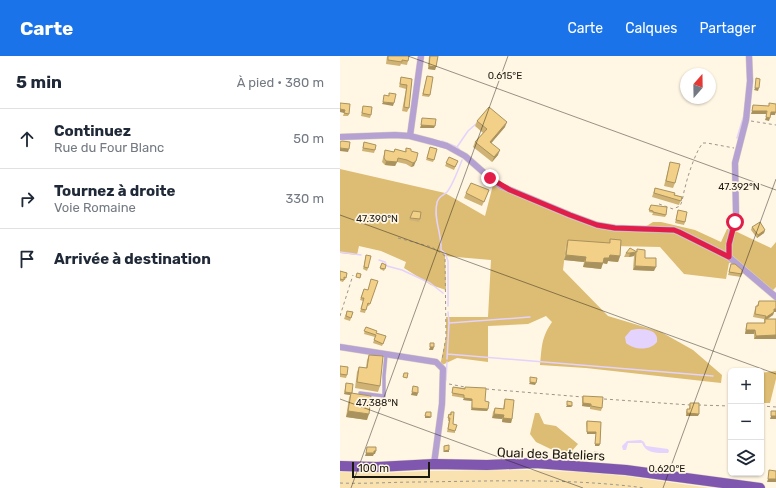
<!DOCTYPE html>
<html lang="fr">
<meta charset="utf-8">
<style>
:root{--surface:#fff;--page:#f6f6f7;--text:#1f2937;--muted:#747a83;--line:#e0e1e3;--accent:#1a73e8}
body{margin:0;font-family:Rubik,sans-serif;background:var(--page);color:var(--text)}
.controls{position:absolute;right:12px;bottom:12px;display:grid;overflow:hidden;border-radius:6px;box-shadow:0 1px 3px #0004}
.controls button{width:36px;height:36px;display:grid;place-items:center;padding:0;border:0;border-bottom:1px solid var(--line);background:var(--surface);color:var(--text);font:20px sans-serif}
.compass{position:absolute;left:340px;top:12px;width:36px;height:36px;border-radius:50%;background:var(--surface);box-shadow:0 1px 3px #0004;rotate:20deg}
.scale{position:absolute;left:12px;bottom:10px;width:78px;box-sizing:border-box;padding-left:4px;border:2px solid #1b1811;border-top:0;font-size:11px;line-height:14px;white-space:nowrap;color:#1b1811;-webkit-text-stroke:3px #fff6e4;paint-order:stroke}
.stop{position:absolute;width:12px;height:12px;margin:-9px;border:3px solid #e11d48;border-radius:50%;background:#fff}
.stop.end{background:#e11d48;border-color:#fff;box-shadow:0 1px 4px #0008}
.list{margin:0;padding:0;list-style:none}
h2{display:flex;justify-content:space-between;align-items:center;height:52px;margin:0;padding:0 16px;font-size:17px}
h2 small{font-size:13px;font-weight:400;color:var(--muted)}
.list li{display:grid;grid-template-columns:26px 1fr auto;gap:12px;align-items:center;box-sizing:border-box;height:60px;padding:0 16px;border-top:1px solid var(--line)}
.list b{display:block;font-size:15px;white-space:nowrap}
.list p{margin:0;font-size:13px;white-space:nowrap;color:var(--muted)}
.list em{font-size:13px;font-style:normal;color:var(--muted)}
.icon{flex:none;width:22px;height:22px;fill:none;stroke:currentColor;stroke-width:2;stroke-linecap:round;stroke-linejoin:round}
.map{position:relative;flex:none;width:436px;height:432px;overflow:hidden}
header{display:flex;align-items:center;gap:24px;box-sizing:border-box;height:56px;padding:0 20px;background:var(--accent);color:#fff}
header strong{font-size:19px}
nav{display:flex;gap:22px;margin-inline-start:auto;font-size:14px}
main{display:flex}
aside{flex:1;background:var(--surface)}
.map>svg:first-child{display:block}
.green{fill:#f9e2b0}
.forest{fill:#ddbc73}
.water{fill:#e4d3fd}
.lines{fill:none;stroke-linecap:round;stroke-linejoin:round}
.stream{stroke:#e4d3fd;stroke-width:1.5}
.lane-casing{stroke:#dbd2c2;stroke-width:4}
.street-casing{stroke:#dbd2c2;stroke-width:7}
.primary-casing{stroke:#dbd2c2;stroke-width:11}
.path{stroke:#9c9689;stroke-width:1;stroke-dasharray:3 3;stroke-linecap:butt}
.lane{stroke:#b5a1d2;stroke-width:3}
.street{stroke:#b5a1d2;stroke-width:6}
.primary{stroke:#7f57ae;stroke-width:10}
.wall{fill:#d0b374}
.shaded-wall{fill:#a9925e}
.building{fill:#f2d087;stroke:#a9925e}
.route{stroke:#e11d48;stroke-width:5}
.ticks{fill:none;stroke:#1b1811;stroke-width:1;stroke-opacity:0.45}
.labels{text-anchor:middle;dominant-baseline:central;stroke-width:3.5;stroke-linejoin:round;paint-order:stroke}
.street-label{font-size:13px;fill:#1b1811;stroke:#fff6e4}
.ticks-label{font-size:10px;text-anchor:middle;fill:#1b1811;stroke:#fff6e4;stroke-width:3.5;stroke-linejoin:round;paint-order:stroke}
</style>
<header>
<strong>Carte</strong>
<nav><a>Carte</a><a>Calques</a><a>Partager</a></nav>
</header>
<main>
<aside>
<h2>5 min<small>À pied · 380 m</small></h2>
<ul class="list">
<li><svg class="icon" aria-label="ahead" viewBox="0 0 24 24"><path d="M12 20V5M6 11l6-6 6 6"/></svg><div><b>Continuez</b><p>Rue du Four Blanc</p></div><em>50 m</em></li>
<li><svg class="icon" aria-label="right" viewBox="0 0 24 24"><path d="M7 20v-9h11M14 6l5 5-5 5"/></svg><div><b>Tournez à droite</b><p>Voie Romaine</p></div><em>330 m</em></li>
<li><svg class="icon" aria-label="arrive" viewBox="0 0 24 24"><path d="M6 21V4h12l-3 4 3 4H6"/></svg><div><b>Arrivée à destination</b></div></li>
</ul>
</aside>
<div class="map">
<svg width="436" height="432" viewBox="0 0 436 432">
<rect width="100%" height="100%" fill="#fff6e4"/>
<path class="green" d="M187,414L238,416L286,420L370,432H0V416L44,417L86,415Z"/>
<path class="forest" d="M0,113L105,137L145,160L154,125L257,169L300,174L313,166H321L355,174L381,186L387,173L393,174L431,192L436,186V231L431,236L397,209L389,207L386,223L344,218L320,191L226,189L223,214L268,260L321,276L353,294L382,319L381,327L246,312L200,309C202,291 201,282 212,266L206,260L188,268L148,270V306L117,302L100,310L106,281V261H148L151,204L105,200L106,234L91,229L64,212L66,206L41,195L19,190L17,199L0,197Z
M436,315V323L430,347H421V317Z
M195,357H199L204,368L216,370L238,388L231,396L221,398L196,386L190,378Z"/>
<path class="water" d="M297,273C306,273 319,274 317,286C310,295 294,294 286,287L285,281L291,274Z
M301,384L304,386L306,390L328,393L329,395L328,397C318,397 306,398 302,387H288L286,394H283L282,390L287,385Z"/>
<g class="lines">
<path class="stream" d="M397,82L403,62
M102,85L117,91
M119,93L117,91L128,75L137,67
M0,196L21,199
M39,204L45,206L47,210L62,214L90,227L103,237
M108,250V205L105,197L101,194C102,178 93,162 97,147C98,140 103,140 107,136C112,130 119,112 122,104
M108,256L109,267L190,261
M107,298L373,320
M107,303L109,267
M106,324L107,306"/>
<defs>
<path id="lane" d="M20,337L44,340V320L46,299"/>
<path id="street" d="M409,0L410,25L406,64L395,107L396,157L389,189V201L436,241
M70,80L81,0
M0,81L55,79L70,80L93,86L107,90L125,100L150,122L161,130L230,159L257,169L275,172L334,174L339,176L389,201
M0,291L96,306L103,313L102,348L94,408"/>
<path id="primary" d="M0,410L37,411L94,408L147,409L195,407L286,414L420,432"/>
</defs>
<use href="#lane" class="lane-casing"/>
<use href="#street" class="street-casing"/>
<use href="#primary" class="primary-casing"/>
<path class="path" d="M411,65L436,69
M319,148L333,153L340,150C343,144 343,138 345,132C347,122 356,94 363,87H367L394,92
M58,182L92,191L105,200L106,281L102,304
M0,260L13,219
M109,328L125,331
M146,333L243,341
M264,343L350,349
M358,349L391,350
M421,350L436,351
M0,427C26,428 53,426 79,426C155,425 230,422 305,432"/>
<use href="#lane" class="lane"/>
<use href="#street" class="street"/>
<use href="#primary" class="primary"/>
</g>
<path class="wall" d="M47,0H69L67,9L61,8L60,10L46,8Z
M89,0H98L95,14L88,13Z
M87,20L90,39L89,41L82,40Z
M61,21L72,23L69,52L67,56L62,55L66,33L59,31Z
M0,47L9,58L8,60H3L4,57Z
M23,50L31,59L30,62L21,60Z
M137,65L165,71L151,87L158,99L152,106L133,91L135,86L143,77L135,70Z
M24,86L35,94L34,97L22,95Z
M90,91L97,93L93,106L86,104Z
M66,92L71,95L74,110L71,111L66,108L57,106L55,110L45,109L42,106L45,94L54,96L55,93L65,96Z
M109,101L118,105L114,114L105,110Z
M330,106L335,127L333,132L324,130Z
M315,132L342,141L339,149L312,141Z
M149,134L142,150L124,142L126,137Z
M311,149L326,159L325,161L312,159L313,157L309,156Z
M338,154L345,166L344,169L335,167Z
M73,155L80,163L79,166L69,164Z
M412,171L425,174L424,177L417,182L411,174Z
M270,183L280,200L278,206L268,205L267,208L263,207L261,213L243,211L244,206L224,204L226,189L228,184L269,187Z
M297,193L305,202L314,215L293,214L294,200L289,201H284L286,197L296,196Z
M26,199L28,212L27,215L23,213Z
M42,207L46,209L44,215L40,213Z
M391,208L402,218L401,221L388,219Z
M0,215L7,217L5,224H4L3,226L0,225Z
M38,225L29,250L27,249L25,257L20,256L23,245L20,244L23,236L28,234Z
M419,245H436V256H434L433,259L428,263H436V283H414V278H405L406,271L407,267H424V263L413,261L415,253L416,250H417Z
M7,255L13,256L10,265L4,263Z
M26,271L36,277L46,280L42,290L33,287L35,281L24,278Z
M29,299L40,330L38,336L15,332L17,316L19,311L26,312L27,304Z
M0,310L7,319L6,322L0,321Z
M6,327L12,337L27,364L6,361L9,342L10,339L4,338Z
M113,331L125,332V331L145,345L148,353L147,355L131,354L132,345L123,344L124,342L112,340Z
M243,340L262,352L261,355L250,353V351L242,350V342Z
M165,343L172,363L171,367L162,366V363L152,362L153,356L155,352L163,353L164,347Z
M350,347L358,360H346V356L347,353H349Z
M111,356L113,368L115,375V377L107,376L109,365H108V361L109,358H110Z
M247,365L261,366L260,388L259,390H255L256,378H247L246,367Z"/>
<path class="shaded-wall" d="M89,10L96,11L95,14L88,13Z
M415,32H419L418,35L414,34Z
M43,46L54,47L53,50L42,48Z
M0,53L5,54L4,57L0,56Z
M412,55H427L426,58H411Z
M431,56H436L435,59H430Z
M426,61L430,62L429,65L425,64Z
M167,66L165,71L148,91L150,86Z
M81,69L95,70L94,72H80Z
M0,92L9,93L8,96L0,95Z
M160,94L158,99L152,106L154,101Z
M46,105L57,106L55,110L45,109Z
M76,105L74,110L71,111L73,107Z
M425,174L424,177L417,182L418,179Z
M296,196L294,200L289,201L290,197Z
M226,199L246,201L244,206L224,204Z
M270,199L280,200L278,206L268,205L267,208L262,207L264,202Z
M245,206L263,207L261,213L243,211Z
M295,210L316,211L314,215L293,214Z
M434,253H436V256H434L433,259L425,264V263L424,265L425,262Z
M406,274H415L414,278H405Z
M436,279V283H414L416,280Z
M90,291H94L93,294H89Z
M190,326L196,327L195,329L189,328Z
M5,336L11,337L10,339L4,338Z
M72,336L78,337L77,340L71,339Z
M124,342L132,343V345L123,344Z
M243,347L251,348L250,351L242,350Z
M227,349L232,350L231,351H226Z
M132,352L148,353L147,355L131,354Z
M8,355L29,358L27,364L6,361Z
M347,357L359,358L358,360H346Z
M154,358L164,359L162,363L152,362Z
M85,360L91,361L90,362H85Z
M431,360H436V363H430Z
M163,362L172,363L171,367L162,366Z
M247,376H256V378H247Z
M255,388H260L259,390H255Z
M109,394V396H103L104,395Z
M34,395H36L35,398H34L33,400H25L26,397Z
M256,401L261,402V403H256Z
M428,423H436V426H427Z"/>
<path class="building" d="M48,0H69L68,5L62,4V6L48,4Z
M90,0H98L96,11L89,10Z
M87,20L93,21L90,39L83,38Z
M61,21L72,23L69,52L64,51L67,29L60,28Z
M416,22L420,23L419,32H415Z
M49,37L56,38L54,47L43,46L44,39L49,40Z
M0,47L10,48L9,58L4,57L5,54L0,53Z
M429,47L436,48V56H431L430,62L426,61L427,55H412L413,49L429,50Z
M23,50L32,51L31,59L22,57Z
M149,51L167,66L150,86L160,94L154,101L135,86L147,73L137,65Z
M82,62L96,63L95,70L81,69Z
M2,85L10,86L9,93L0,92V86Z
M24,86L36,89L35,94L23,92Z
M90,91L97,93L94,104L87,102Z
M66,92L71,93V95L78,97L76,105L73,107L67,104L58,102L57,106L46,105L44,102L45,94L54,96L55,93L66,96Z
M109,101L118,105L115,111L106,107Z
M330,106L340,108L335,127L326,125Z
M131,127L149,134L144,146L126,137Z
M315,132L335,137L334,139L342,141L341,145L314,137Z
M311,149L327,151L326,159L313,156V155L309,154Z
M338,154L347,156L345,166L336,164Z
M73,155L81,156L80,163L70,162Z
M420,166L425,174L418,179L412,171Z
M270,183L281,184L280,200L270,199L269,202H264L263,207L245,206L246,201L226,199L228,184L270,187Z
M290,192L297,196V193L305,194V202H316V211L295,210L296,196L290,197H286Z
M26,199L31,200L28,212L24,211Z
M42,207L46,209L45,213L40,212Z
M391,208H395L402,214V218L389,216Z
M0,215L7,217L6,222L4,221V224L0,223Z
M17,217L21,218L20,222L16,221Z
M31,223L38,225L30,248L28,247L26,254L21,253L24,242H21L24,233L28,234Z
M419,245H436V253H434V256L425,262L426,260L415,258L416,250H418Z
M7,255L13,256L11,262L6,260Z
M425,263H436V279L416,280L415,274H406L407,267H425Z
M26,271L37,275L36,277L46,280L43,288L34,284L36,279L24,275Z
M90,287H94V291H90Z
M29,299L43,300L40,330L17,326L19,311L27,312Z
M0,310L8,311L7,319L0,318Z
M64,317H68L67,322L63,321Z
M190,321L197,322L196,327L190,326Z
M6,327L13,328L12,337L5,336Z
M73,330L78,331V337L72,336Z
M113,331L125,333V331L146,332L145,345L149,346L148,353L132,352V343L124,342V339L112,337Z
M11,337L31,340L29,358L8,355Z
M243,340L263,341L262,352L251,350V348L243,347Z
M165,343L174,344L172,363L163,362L164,359L154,358L155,352L164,353Z
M227,345L232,346V350L227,349Z
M350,347H359V358L347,357V353H350Z
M431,355H436V360H431Z
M86,356H91V361L85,360Z
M111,356H114L113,368L117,369L115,375L108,373L110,362H108L109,358L111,359Z
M247,365L261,366L260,388H255L256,376H247Z
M109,389V394L104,395V390Z
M27,391H36V395H34V397H26Z
M254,396L262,397L261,402L256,401Z
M429,414L436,415V423H428Z"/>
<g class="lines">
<path class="route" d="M150,122L170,134L230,159L257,169L275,172L334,174L339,176L389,201V188L395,166"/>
</g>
<path class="ticks" d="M68,0L436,134M0,159L436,318M0,343L243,432M11,432L168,0M323,432L436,123"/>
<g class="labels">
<g class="street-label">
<text transform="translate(211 398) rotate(2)">Quai des Bateliers</text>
</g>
</g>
<g class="ticks-label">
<text x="165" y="23">0.615°E</text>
<text x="399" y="134">47.392°N</text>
<text x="37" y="166">47.390°N</text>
<text x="37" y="350">47.388°N</text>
<text x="327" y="416">0.620°E</text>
</g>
</svg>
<div class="controls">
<button>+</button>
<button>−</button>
<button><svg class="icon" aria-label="layers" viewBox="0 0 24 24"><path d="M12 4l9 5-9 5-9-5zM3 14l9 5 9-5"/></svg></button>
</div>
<svg class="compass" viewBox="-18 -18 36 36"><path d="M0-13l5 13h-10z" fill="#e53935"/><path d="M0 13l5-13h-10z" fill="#747a83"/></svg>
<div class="scale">100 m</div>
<div class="stop" style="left:395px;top:166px"></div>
<div class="stop end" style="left:150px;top:122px"></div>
</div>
</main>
